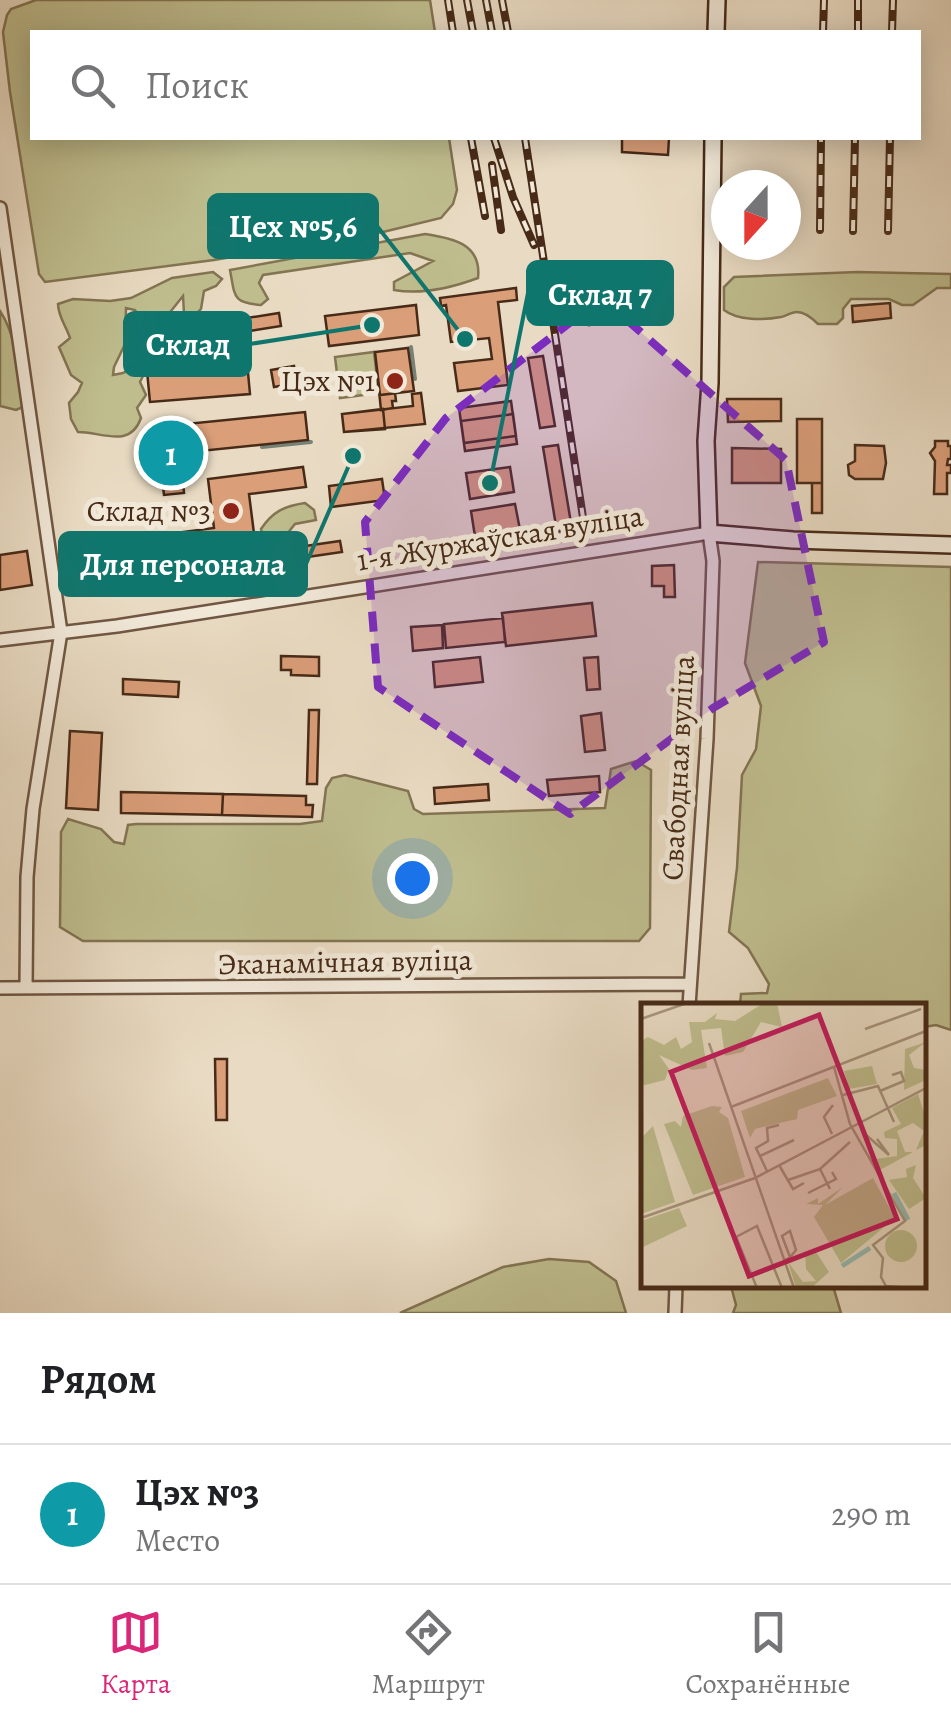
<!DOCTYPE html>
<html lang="ru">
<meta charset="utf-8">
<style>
:root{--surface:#fff;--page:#f6f6f6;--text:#202124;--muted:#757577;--line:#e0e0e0;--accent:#db2777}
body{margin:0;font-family:Alegreya,serif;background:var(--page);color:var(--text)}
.compass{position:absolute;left:711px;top:170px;width:90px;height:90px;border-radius:50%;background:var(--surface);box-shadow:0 5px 25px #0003;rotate:201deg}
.you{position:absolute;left:412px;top:878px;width:35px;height:35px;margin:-25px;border:8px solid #fff;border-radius:50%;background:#1a73e8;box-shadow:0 0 0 15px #1a73e833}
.badge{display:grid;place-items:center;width:65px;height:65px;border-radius:50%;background:var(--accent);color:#fff;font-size:32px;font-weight:700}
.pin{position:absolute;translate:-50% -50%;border:5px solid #fff;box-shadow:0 2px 10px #0006}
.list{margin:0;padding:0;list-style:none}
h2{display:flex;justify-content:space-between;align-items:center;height:130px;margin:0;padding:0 40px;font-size:42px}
h2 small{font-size:32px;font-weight:400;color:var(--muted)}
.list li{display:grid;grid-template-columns:65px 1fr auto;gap:30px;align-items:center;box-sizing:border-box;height:140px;padding:0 40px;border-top:2px solid var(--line)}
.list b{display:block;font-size:38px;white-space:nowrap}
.list p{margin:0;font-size:32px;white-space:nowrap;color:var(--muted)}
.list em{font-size:32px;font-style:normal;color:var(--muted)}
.icon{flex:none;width:55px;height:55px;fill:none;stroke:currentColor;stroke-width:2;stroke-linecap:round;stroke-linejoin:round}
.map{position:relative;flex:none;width:951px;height:1313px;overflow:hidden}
.search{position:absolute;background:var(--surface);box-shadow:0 5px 25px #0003;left:30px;right:30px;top:30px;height:110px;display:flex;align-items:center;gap:25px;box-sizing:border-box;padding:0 35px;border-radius:0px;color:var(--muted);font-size:38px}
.sheet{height:270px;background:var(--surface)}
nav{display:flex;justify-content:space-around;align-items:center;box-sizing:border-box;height:140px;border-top:2px solid var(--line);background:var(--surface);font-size:28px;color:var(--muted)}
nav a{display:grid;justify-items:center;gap:5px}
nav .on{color:var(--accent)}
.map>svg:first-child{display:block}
.green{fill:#bfbd8e;stroke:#837452;stroke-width:2.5}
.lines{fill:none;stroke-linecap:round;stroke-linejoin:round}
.stream{stroke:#778175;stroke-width:4}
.building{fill:#da9e79;stroke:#472a17;stroke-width:2.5}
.street-casing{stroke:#705642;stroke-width:16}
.secondary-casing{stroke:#472a17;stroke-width:20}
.street{stroke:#f1e8d8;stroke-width:11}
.secondary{stroke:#f1e8d8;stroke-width:15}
.rail-casing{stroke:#472a17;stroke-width:8}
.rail{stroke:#f1e8d8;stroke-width:4;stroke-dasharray:11;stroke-linecap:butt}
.marked{fill:#7b2cbf;fill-opacity:0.2;stroke:#7b2cbf;stroke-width:8;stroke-dasharray:20 12;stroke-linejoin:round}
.poi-dot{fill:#8f2418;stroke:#f1e8d8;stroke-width:4}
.labels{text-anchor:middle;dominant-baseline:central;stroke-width:10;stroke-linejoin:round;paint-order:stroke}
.poi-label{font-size:30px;fill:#472a17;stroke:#f1e8d8;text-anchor:end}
.street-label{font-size:30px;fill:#472a17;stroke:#f1e8d8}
.inset-river{fill:none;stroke:#97bbb3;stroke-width:5}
.inset-road{fill:none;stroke:#a8947e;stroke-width:2.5}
.view{fill:#c2185b;fill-opacity:0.15;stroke:#c2185b;stroke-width:5}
.inset-edge{fill:none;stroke:#472a17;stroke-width:5}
.leader{fill:none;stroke:#0f766e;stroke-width:4}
.callout-dot{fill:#0f766e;stroke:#f1e8d8;stroke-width:4}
.callout{fill:#0f766e;stroke:#0f766e;stroke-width:4}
.callout-label{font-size:32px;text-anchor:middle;font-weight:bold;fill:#fff}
</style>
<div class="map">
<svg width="951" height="1313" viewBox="0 0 951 1313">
<rect width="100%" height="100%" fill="#e9dbc3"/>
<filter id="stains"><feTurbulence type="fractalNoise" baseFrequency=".002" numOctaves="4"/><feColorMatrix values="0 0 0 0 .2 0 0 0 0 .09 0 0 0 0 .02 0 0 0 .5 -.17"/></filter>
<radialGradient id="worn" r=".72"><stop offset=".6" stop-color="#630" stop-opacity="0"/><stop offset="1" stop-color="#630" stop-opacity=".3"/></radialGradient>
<path class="green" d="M36,0H430L435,32H32V138H449L457,190L453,204L441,218L383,232L214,260L45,282L39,274L10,92L3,32L7,15L11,9Z
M425,234C451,238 482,243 478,278C451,288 422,295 394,290V282L433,261L410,253L263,275L259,283L268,299L261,305C232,303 235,296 230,270Z
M213,272L222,279L216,286L204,291L201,309L194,316L184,313L183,296L163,321L153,313L140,318L135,310L126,308L125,344L114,367L113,375L123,373L142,362L143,376L140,382L146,395L137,408L141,418C130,449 102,432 78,432L71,419L69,403L78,392L82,383L71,375L59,347L70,338C66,326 58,316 58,304L73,299L110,301L131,298L172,278Z
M857,272L951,274V288H937L913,305H902L889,299H851L843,309V318L837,324H818C813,319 805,312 797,312C791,312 786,316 781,317C764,320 738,321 724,310V287L734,277Z
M0,311C18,338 19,375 23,407L16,410L0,406Z
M374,352L379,393L340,398L335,357Z
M305,503L314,510L316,520L295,524L287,534L299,552L297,564L281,561L268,555L261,529C273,511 285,506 305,503Z
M758,562L951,567V1030L936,1025L924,1027V1006L740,1004L741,994L767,993L769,984L748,948L729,932L737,868L742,775L756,749L761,706L745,663Z
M636,761L651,770L650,928L639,941H83L60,927L61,832L68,819L101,829L114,842L124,844L128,825L136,824H300L322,821L326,788L332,778L345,775L408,791L414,809L423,814L605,808L611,769Z
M549,1259L589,1262L616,1281L626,1313H400L503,1267Z
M731,1286H833L841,1313H733L736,1305Z"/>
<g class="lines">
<path class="stream" d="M411,347L415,379
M262,447L311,442"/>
</g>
<path class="building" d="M622,138H669L668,155L622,152Z
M614,270L615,279L633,277L637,309L617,312L619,321L589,325L587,315L579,316L576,300L585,298L582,274Z
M516,288L517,300L498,302L508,385L458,391L454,363L492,359L489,338L451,342L446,305L441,306L440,298Z
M890,303L891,318L853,322L852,306Z
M416,305L419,335L329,346L325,316Z
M279,313L281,326L249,331L247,318Z
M408,348L414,391L395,393L396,401H392L393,408L381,410L375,352Z
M408,348L414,391L380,395L375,352Z
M543,356L555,426L540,428L528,358Z
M247,362L250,394L150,402L147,371Z
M294,366L297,383L274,387L271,370Z
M421,393L425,424L344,432L342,414L413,406L412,394Z
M727,399H781V421L728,422Z
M511,401L517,444L465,451L459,408Z
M383,409L385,429L344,432L342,414Z
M305,412L308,440L180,453L184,493L164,495L156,427Z
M513,414L516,436L464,443L461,421Z
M797,419H822V483H797Z
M935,441H948V446H951V459H948L947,465H951V473H947V494H934L935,461L930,453L935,447Z
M558,445L572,529L557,532L543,447Z
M855,445L884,446L886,463L883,479H855L849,475L848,465L855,461Z
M732,448L781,449V483H732Z
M303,467L306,487L249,494L257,557L179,568L175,533L214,528L208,479Z
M510,467L514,492L470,499L466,473Z
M382,479L385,500L331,507L329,486Z
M812,483H822V513H812Z
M515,504L521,535L476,543L471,511Z
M340,541L342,552L307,557L305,546Z
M27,551L32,585L0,590V555Z
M674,565L675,597H664V586H652V566Z
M592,603L596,636L506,646L502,613Z
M503,618L505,642L446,648L444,624Z
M442,625L443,648L413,651L411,627Z
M281,656L319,657V676L291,675V670H281Z
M480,657L483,682L435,687L433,662Z
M598,657L600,689L587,690L584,658Z
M123,679L179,682L178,697L123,694Z
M309,710H319L317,784H307Z
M601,713L605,750L585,752L581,716Z
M70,731L102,733L98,810L66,808Z
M599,776L600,792L549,796L547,780Z
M488,784L489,800L435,804L434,788Z
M121,792L223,794L222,815L121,813Z
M223,794L306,796V805H313L312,817L222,815Z
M215,1059H227V1120H216Z"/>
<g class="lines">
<defs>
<path id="street" d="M0,208L61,632L33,809L27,877L26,988
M0,640L117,626L709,533L713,561L707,739L689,1006
M0,988L690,984
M675,1313L676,1286"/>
<path id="secondary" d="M716,32L717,0
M713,138L710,383L706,441L709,533L793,540L951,545"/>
</defs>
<use href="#street" class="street-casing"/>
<use href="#secondary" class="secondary-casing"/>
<use href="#street" class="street"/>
<use href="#secondary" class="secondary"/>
<defs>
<path id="rail" d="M448,0L453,32
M467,0L473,32
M486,0L492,32
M502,0L508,32
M823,32L824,0
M858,32V0
M892,32L893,0
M471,138L485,216
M494,138L513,197L534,245
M525,138L584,524
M492,165L501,230
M820,230L821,138
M853,231L855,138
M888,231L890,138"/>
</defs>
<use href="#rail" class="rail-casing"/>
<use href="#rail" class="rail"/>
</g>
<path class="marked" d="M602,298L786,460L824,642L713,708L570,814L378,687L365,522L446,418Z"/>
<g class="poi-dot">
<circle cx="395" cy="381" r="10"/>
<circle cx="231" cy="511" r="10"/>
</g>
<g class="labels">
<g class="poi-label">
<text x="375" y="381">Цэх №1</text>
<text x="211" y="511">Склад №3</text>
</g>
<g class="street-label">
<text transform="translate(500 538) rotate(-9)">1-я Журжаўская вуліца</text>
<text transform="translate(678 768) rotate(-87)">Свабодная вуліца</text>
<text transform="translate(345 962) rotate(-1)">Эканамічная вуліца</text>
</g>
</g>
<g transform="translate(641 1003)">
<rect width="285" height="285" fill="#e9dbc3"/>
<path d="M136,0L141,24L120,19L102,49L84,53L80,25L60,27L66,65L51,67L18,52L28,66L24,77L0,83V38L7,34L23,42L35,34L40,46L51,39L48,19H64L76,10L74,16L94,18L121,1ZM285,39L268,52L273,65L285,67V77L263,87L264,46ZM231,63L236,81L208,86L203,68ZM187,75L196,93L157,107L156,116L114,126L109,135L100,108ZM277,91L285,116V142L275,147L283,128L272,120L256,128L264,149H272L237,168L228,147L235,156L256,153V136L244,135L243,129L260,121L251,105ZM71,103L81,104L78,109L87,115L104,174L52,192L23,121L34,118L40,124L42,113ZM12,123L34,199L0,211V135ZM275,162L272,175L285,195L268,206L248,177L266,174L265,166ZM232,175L254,215L200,260L173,214L182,202L165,201L177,195V201L202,184L184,202ZM38,205L46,223L0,245V218ZM244 243a16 16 0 1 1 32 0a16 16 0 1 1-32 0ZM164,249H175L188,269L170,285H155L147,259L162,279L175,278L165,266Z" fill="#bfbd8e"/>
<path class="inset-river" d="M253,190L267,217M201,263L229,245"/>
<path class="inset-road" d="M0,16L46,0M224,26L280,6M68,40L153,285M193,64L209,121L264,218L232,242L242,255L240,274L245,283L268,285M239,88L263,78L260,69L251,72M202,92L237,83L253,119M90,104L285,28M191,131L183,114L192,102M224,131L248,152L236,136M119,153L153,137M138,162L152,186L163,180M179,166L209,139M126,168L115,145L127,138L126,125L138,122M147,177L179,166L189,186M167,190L195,176L191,169M0,215L114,175L285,85M144,257L148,255L151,252L155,247L149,228L141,233L149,254M116,285L95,234L116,223L141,285"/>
<path class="view" d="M178,12L256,216L108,273L30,69Z"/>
<rect width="285" height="285" class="inset-edge"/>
</g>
<path class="leader" d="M465 339L377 226M490 483L528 293M372 325L250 344M353 456L306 564"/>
<g class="callout-dot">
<circle cx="465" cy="339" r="10"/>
<circle cx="490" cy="483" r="10"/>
<circle cx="372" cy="325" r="10"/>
<circle cx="353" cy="456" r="10"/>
</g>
<g class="callout">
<rect x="209" y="195" width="168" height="62" rx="10"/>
<rect x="528" y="262" width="144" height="62" rx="10"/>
<rect x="125" y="313" width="125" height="62" rx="10"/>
<rect x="60" y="533" width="246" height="62" rx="10"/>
</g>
<g class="callout-label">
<text x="293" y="237">Цех №5,6</text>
<text x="600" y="305">Склад 7</text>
<text x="188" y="355">Склад</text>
<text x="183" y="575">Для персонала</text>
</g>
<rect width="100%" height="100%" filter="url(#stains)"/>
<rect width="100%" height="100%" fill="url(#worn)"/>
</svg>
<svg class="compass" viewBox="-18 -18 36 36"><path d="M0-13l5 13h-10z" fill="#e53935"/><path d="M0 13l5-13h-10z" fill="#757577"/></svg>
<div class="you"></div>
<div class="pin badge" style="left:171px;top:453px;background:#0f9aa8">1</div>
<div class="search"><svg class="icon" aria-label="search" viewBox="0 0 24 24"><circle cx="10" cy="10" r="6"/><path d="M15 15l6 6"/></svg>Поиск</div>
</div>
<section class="sheet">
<h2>Рядом<small></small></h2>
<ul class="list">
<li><span class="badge" style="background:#0f9aa8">1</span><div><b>Цэх №3</b><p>Место</p></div><em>290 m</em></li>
</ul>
</section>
<nav>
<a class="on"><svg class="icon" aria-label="map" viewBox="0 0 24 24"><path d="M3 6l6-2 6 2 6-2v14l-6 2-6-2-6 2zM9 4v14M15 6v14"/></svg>Карта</a>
<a><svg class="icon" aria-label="directions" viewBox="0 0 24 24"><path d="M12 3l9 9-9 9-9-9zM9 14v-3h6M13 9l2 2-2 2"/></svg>Маршрут</a>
<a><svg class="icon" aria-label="saved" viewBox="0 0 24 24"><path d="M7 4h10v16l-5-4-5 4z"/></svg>Сохранённые</a>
</nav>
